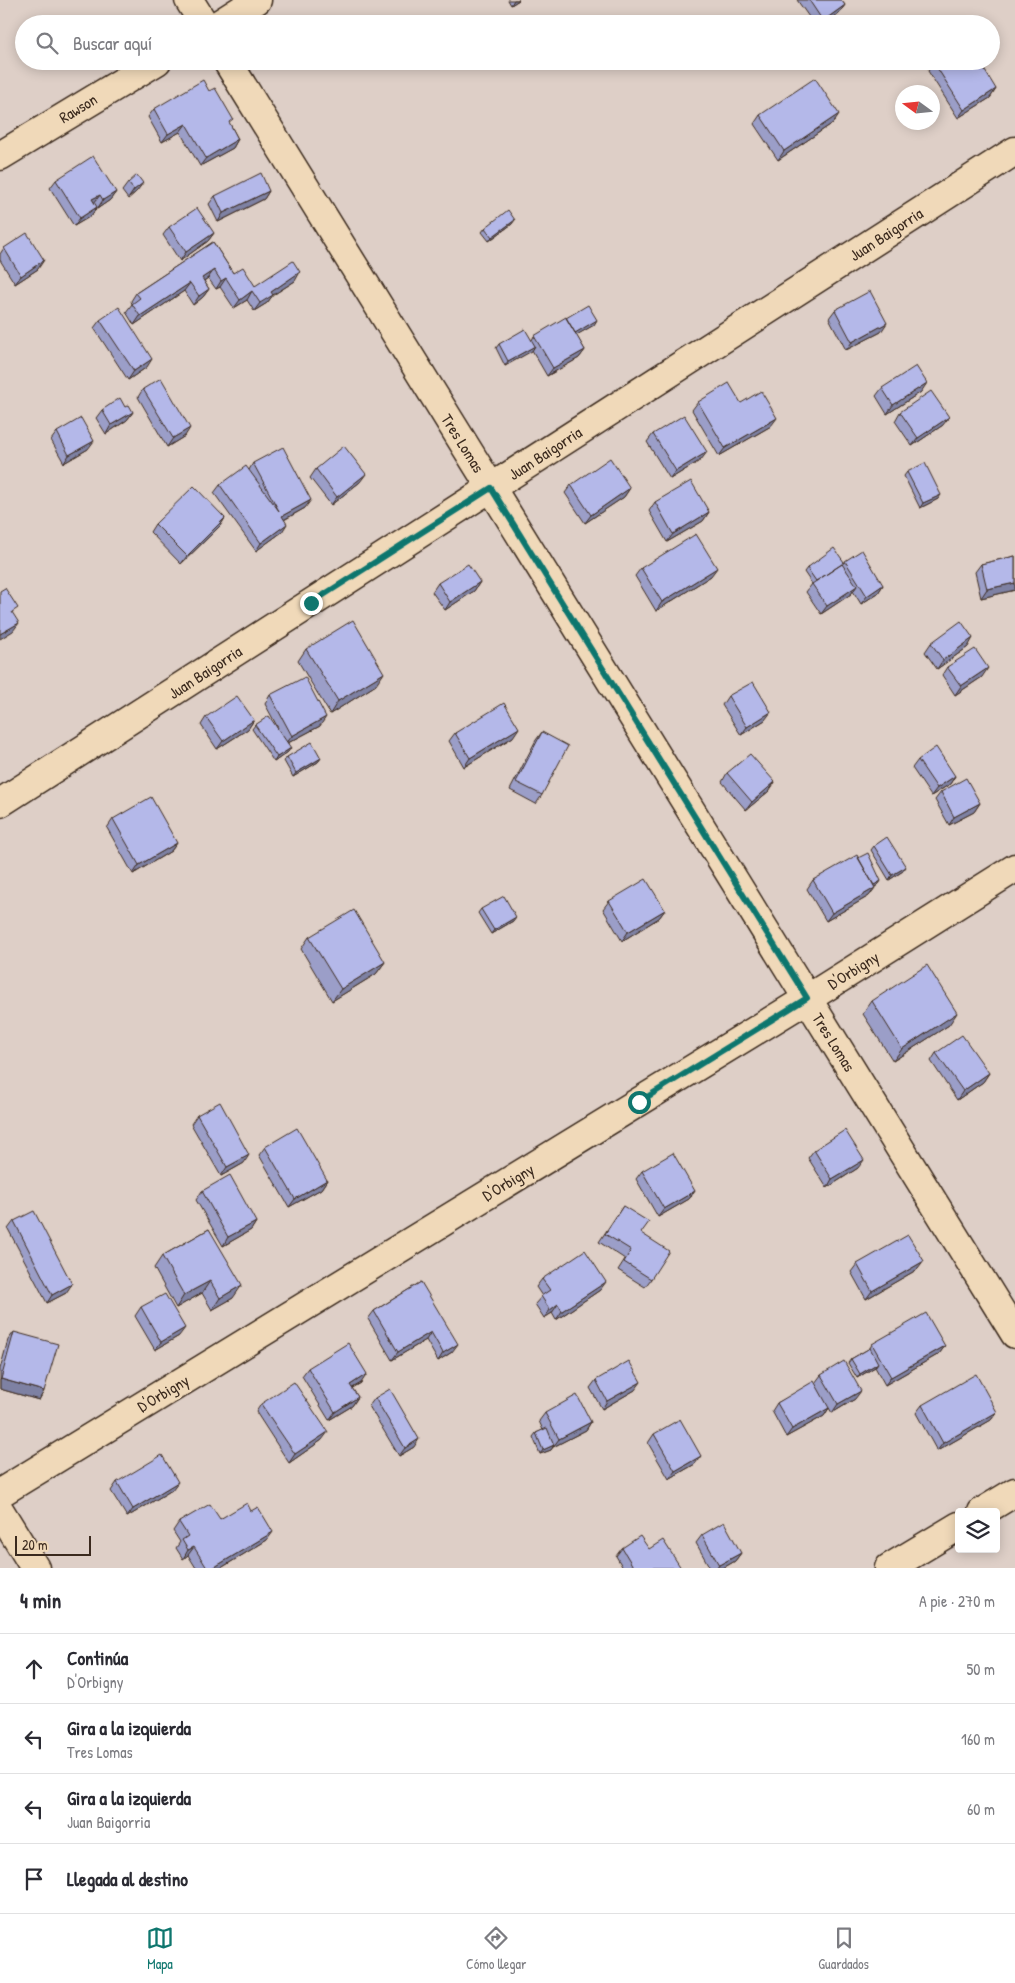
<!DOCTYPE html>
<html lang="es">
<meta charset="utf-8">
<style>
:root{--surface:#fff;--page:#f7f7f7;--text:#2b2b33;--muted:#7c7c81;--line:#e1e1e2;--accent:#0f766e}
body{margin:0;font-family:"Patrick Hand",sans-serif;background:var(--page);color:var(--text)}
.controls{position:absolute;right:15px;bottom:15px;display:grid;overflow:hidden;border-radius:5px;box-shadow:0 2px 12px #0003}
.controls button{width:45px;height:45px;display:grid;place-items:center;padding:0;border:0;border-bottom:1px solid var(--line);background:var(--surface);color:var(--text);font:25px sans-serif}
.compass{position:absolute;left:895px;top:85px;width:45px;height:45px;border-radius:50%;background:var(--surface);box-shadow:0 2px 12px #0003;rotate:285deg}
.scale{position:absolute;left:15px;bottom:12px;width:76px;box-sizing:border-box;padding-left:5px;border:2px solid #3b2a1e;border-top:0;font-size:14px;line-height:18px;white-space:nowrap;color:#3b2a1e;-webkit-text-stroke:4px #f0d9b9;paint-order:stroke}
.stop{position:absolute;width:15px;height:15px;margin:-11px;border:4px solid #0f766e;border-radius:50%;background:#fff}
.stop.end{background:#0f766e;border-color:#fff;box-shadow:0 1px 5px #0008}
.list{margin:0;padding:0;list-style:none}
h2{display:flex;justify-content:space-between;align-items:center;height:65px;margin:0;padding:0 20px;font-size:21px}
h2 small{font-size:16px;font-weight:400;color:var(--muted)}
.list li{display:grid;grid-template-columns:32px 1fr auto;gap:15px;align-items:center;box-sizing:border-box;height:70px;padding:0 20px;border-top:1px solid var(--line)}
.list b{display:block;font-size:19px;white-space:nowrap}
.list p{margin:0;font-size:16px;white-space:nowrap;color:var(--muted)}
.list em{font-size:16px;font-style:normal;color:var(--muted)}
.icon{flex:none;width:28px;height:28px;fill:none;stroke:currentColor;stroke-width:2;stroke-linecap:round;stroke-linejoin:round}
.map{position:relative;flex:none;width:1015px;height:1568px;overflow:hidden}
.search{position:absolute;background:var(--surface);box-shadow:0 2px 12px #0003;left:15px;right:15px;top:15px;height:55px;display:flex;align-items:center;gap:12px;box-sizing:border-box;padding:0 18px;border-radius:28px;color:var(--muted);font-size:19px}
.sheet{height:345px;background:var(--surface)}
nav{display:flex;justify-content:space-around;align-items:center;box-sizing:border-box;height:70px;border-top:1px solid var(--line);background:var(--surface);font-size:14px;color:var(--muted)}
nav a{display:grid;justify-items:center;gap:2px}
nav .on{color:var(--accent)}
.map>svg:first-child{display:block}
.lines{fill:none;stroke-linecap:round;stroke-linejoin:round}
.minor-casing{stroke:#3b2a1e;stroke-width:31}
.minor{stroke:#f0d9b9;stroke-width:28}
.wall{fill:#9b9ec8;stroke:#3b2a1e}
.shaded-wall{fill:#7e81a3;stroke:#3b2a1e}
.building{fill:#b4b8e9;stroke:#3b2a1e}
.route{stroke:#0f766e;stroke-width:6}
.labels{text-anchor:middle;dominant-baseline:central;stroke-width:5;stroke-linejoin:round;paint-order:stroke}
.street-label{font-size:16px;fill:#3b2a1e;stroke:#f0d9b9}
</style>
<div class="map">
<svg width="1015" height="1568" viewBox="0 0 1015 1568">
<rect width="100%" height="100%" fill="#decfc7"/>
<filter id="ink" filterUnits="userSpaceOnUse"><feTurbulence type="fractalNoise" baseFrequency=".02" numOctaves="2"/><feDisplacementMap in="SourceGraphic" scale="10" xChannelSelector="R" yChannelSelector="G"/><feConvolveMatrix kernelMatrix="1 2 1 2 8 2 1 2 1" color-interpolation-filters="sRGB"/></filter>
<g filter="url(#ink)">
<g class="lines">
<defs>
<path id="minor" d="M189,0L204,24
M219,24L257,0
M227,61L1015,1334
M0,156L157,61
M0,803L1015,151
M0,1493L807,999L1015,868
M0,1511L35,1568
M982,1512L1015,1492
M889,1568L959,1526"/>
</defs>
<use href="#minor" class="minor-casing"/>
<use href="#minor" class="minor"/>
</g>
<path class="wall" d="M508,0H519L511,5Z
M797,0H841L845,5L839,13L825,24H814Z
M934,63L996,89L990,98L958,118L928,71Z
M154,109L230,124L238,139L233,148L200,166L180,132L162,142L148,117Z
M760,115L833,123L778,160L754,124Z
M56,180L116,192L110,200L97,209V208L91,216L74,226L50,188Z
M128,183L137,191L128,199L122,191Z
M269,191L264,199L218,222L209,204L215,196Z
M512,224L489,241L482,232L485,228Z
M169,227L214,233L208,241L180,261L163,235Z
M213,242L233,273L255,286L295,281L273,295L267,303L254,311L247,300L234,308L220,287L216,289L208,278L204,281L209,289L203,297L193,305L184,291L134,325L126,312L132,304L131,301L136,293Z
M4,248L38,269L15,284L0,260V254Z
M835,310L881,332L846,350L829,318Z
M100,320L147,367L128,380L94,328Z
M594,325L576,335L585,350L579,358L547,376L532,350L505,366L496,348L499,344L532,340L534,336Z
M882,388L921,392L887,414L876,396Z
M143,389L185,436L167,447L138,397Z
M698,402L741,403L771,426L719,456L692,410Z
M125,407L133,412L127,420L106,434L96,418L102,410Z
M900,412L943,425L912,446L895,421Z
M57,432L88,449L64,463L51,440Z
M653,434L701,460L670,479L647,442Z
M253,463L305,508L284,520L282,532L256,551L214,493L220,485L249,470Z
M316,469L360,482L331,505L310,478Z
M907,472L938,499L920,508L904,476Z
M571,485L630,488L624,497L585,523L565,493Z
M655,502L709,512L703,521L667,542L649,511Z
M225,518L220,526L181,564L150,532L155,524Z
M1015,556V590L981,598L975,572L981,564Z
M844,562L883,585L878,593L861,604L853,591L851,594L821,614L806,592L812,584L804,572L807,568Z
M641,568L711,576L656,611L635,576Z
M480,582L474,591L445,610L432,592L438,583Z
M931,643L968,647L937,669L925,652Z
M306,649L376,685L330,714L298,661Z
M947,667L982,677L955,695L942,675Z
M270,695L320,726L288,743V752L274,762L252,729L255,725L278,728L265,704Z
M728,696L765,720L741,735L722,705Z
M206,717L254,720L248,729L217,749L201,725Z
M542,732V795L536,804L510,790L536,740Z
M455,733L513,737L464,767L449,741Z
M287,757L321,758L318,762L293,777L284,761Z
M918,760L955,776L950,784L931,796L912,768Z
M727,773L775,782L769,791L746,810L722,782Z
M941,792L980,803L974,812L949,825L935,800Z
M113,819L177,843L171,851L133,874L107,828Z
M874,846L903,871L889,880L871,850Z
M858,858L881,881L878,885L875,887L869,896L826,921L807,889L813,880Z
M609,901L665,910L659,918L622,941L603,909Z
M481,909L513,921L491,934L478,913Z
M309,937L385,962L376,974L332,1001L301,949Z
M872,1001L949,1025L893,1061L863,1014Z
M936,1053L989,1073L983,1082L957,1100L931,1061Z
M197,1115L244,1163L221,1176L191,1124Z
M265,1147L327,1180L321,1189L289,1207L259,1155Z
M814,1150L858,1168L827,1188L808,1158Z
M642,1171L695,1191L689,1199L658,1217L636,1179Z
M202,1191L256,1222L251,1230L223,1246L196,1200Z
M623,1206L651,1279L645,1287L618,1270L625,1259L599,1242Z
M14,1221L66,1293L47,1303L8,1229Z
M209,1229L233,1298L212,1310L202,1293L176,1308L154,1268L162,1256Z
M857,1264L918,1269L866,1299L851,1272Z
M542,1279L600,1290L556,1320L552,1313L544,1318L535,1304L542,1296L536,1287Z
M421,1282L452,1352L438,1361L426,1340L392,1360L368,1319L374,1311Z
M141,1307L179,1336L155,1350L135,1316Z
M14,1332L44,1391L39,1400L0,1389V1369L8,1340Z
M872,1344L945,1346L939,1354L885,1385L875,1367L857,1378L848,1363L851,1359L870,1348Z
M308,1368L361,1383L352,1388L358,1397L352,1406L329,1420L302,1376Z
M821,1375L855,1399L832,1413L829,1408L824,1416L786,1437L772,1411L777,1403L815,1383Z
M596,1380L635,1390L602,1409L590,1388Z
M375,1398L414,1447L399,1456L369,1406Z
M261,1404L322,1440L289,1463L256,1412Z
M922,1405L997,1412L991,1420L937,1451L916,1413Z
M545,1413L591,1422L586,1430L553,1447L551,1450L540,1454L533,1437L536,1433L543,1430L539,1421Z
M654,1434L695,1464L669,1479L648,1443Z
M117,1482L172,1490L127,1517L111,1491Z
M220,1519L267,1540L221,1568H196L188,1555L183,1559L176,1548L180,1542L173,1531L179,1522Z
M702,1535L741,1553L735,1561L723,1568H710L696,1543Z
M622,1548L681,1568H623L616,1556Z"/>
<path class="shaded-wall" d="M514,0H519L511,5Z
M845,5L839,13L825,24H821L823,21Z
M996,89L990,98L958,118L964,110Z
M839,114L833,123L778,160L784,151Z
M186,124L180,132L162,142L168,134Z
M238,139L233,148L200,166L206,158Z
M143,183L137,191L128,199L134,190Z
M269,191L264,199L218,222L223,213Z
M116,192L110,200L97,209L103,200Z
M100,195L94,203L92,199Z
M97,207L91,216L74,226L80,218Z
M515,220L512,224L489,241L492,237Z
M214,233L208,241L180,261L186,252Z
M44,260L38,269L15,284L21,276Z
M214,270L208,278L196,286L202,278Z
M300,272L295,281L273,295L267,303L254,311L260,303L271,292Z
M226,278L220,287L216,289L221,281Z
M190,283L184,291L134,325L140,316Z
M209,289L203,297L193,305L199,296Z
M252,291L247,300L234,308L240,300Z
M597,320L594,325L568,340L571,335Z
M887,323L881,332L846,350L852,342Z
M535,346L532,351L505,366L508,361Z
M585,350L579,358L547,376L553,368Z
M152,359L147,367L128,380L134,371Z
M927,383L921,392L887,414L893,405Z
M133,412L127,420L106,434L111,425Z
M949,417L943,425L912,446L918,438Z
M777,418L771,426L719,456L725,448Z
M190,428L185,436L167,447L173,438Z
M94,441L88,449L64,463L69,455Z
M707,452L701,460L670,479L676,471Z
M366,474L360,482L331,505L337,497Z
M630,488L624,497L585,523L591,515Z
M941,495L938,499L920,508L923,503Z
M311,500L305,508L276,524L282,516Z
M709,512L703,521L667,542L673,534Z
M225,518L220,526L181,564L187,556Z
M287,524L282,532L256,551L261,543Z
M717,568L711,576L656,611L662,602Z
M480,582L474,591L445,610L450,602Z
M1015,583V590L981,598L987,589Z
M883,585L878,593L861,604L867,596Z
M857,586L851,594L821,614L827,606Z
M19,623L13,631L0,639V634Z
M973,638L968,647L937,669L943,660Z
M988,668L982,677L955,695L961,686Z
M384,673L376,685L330,714L338,701Z
M771,712L765,720L741,735L747,727Z
M326,717L320,726L286,744L292,736Z
M254,720L248,729L217,749L223,741Z
M519,728L513,737L464,767L470,758Z
M291,748L288,752L274,762L277,757Z
M321,758L318,762L293,777L296,773Z
M955,776L950,784L931,796L937,788Z
M775,782L769,791L746,810L752,802Z
M980,803L974,812L949,825L954,817Z
M177,843L171,851L133,874L139,865Z
M906,867L903,871L889,880L892,875Z
M881,881L878,885L867,891L870,887Z
M875,888L869,896L826,921L832,913Z
M665,910L659,918L622,941L628,932Z
M516,917L513,921L491,934L494,930Z
M385,962L376,974L332,1001L341,989Z
M957,1013L949,1025L893,1061L902,1049Z
M989,1073L983,1082L957,1100L963,1091Z
M249,1155L244,1163L221,1176L227,1167Z
M864,1160L858,1168L827,1188L832,1179Z
M327,1180L321,1189L289,1207L295,1199Z
M695,1191L689,1199L658,1217L664,1209Z
M256,1222L251,1230L223,1246L228,1237Z
M924,1261L918,1269L866,1299L872,1291Z
M210,1281L202,1293L176,1308L184,1295Z
M606,1282L600,1290L556,1320L562,1311Z
M72,1284L66,1293L47,1303L52,1295Z
M242,1285L233,1298L212,1310L220,1298Z
M558,1304L552,1313L544,1318L550,1310Z
M185,1328L179,1336L155,1350L161,1342Z
M431,1332L426,1340L392,1360L398,1352Z
M458,1344L452,1352L438,1361L443,1353Z
M945,1346L939,1354L885,1385L891,1377Z
M878,1363L875,1367L857,1378L860,1374Z
M367,1374L361,1383L344,1393L350,1385Z
M1,1379L44,1391L39,1400L0,1389V1380Z
M641,1382L635,1390L602,1409L607,1401Z
M861,1391L855,1399L832,1413L838,1404Z
M358,1397L352,1406L329,1420L335,1412Z
M829,1408L824,1416L786,1437L792,1429Z
M997,1412L991,1420L937,1451L943,1443Z
M591,1422L586,1430L553,1447L559,1439Z
M328,1432L322,1440L289,1463L295,1454Z
M419,1439L414,1447L399,1456L405,1448Z
M554,1445L551,1450L540,1454L543,1450Z
M701,1456L695,1464L669,1479L675,1471Z
M178,1482L172,1490L127,1517L133,1509Z
M273,1532L267,1540L221,1568H213Z
M194,1547L188,1555L183,1559L188,1550Z
M741,1553L735,1561L723,1568H717L719,1565Z"/>
<path class="building" d="M809,0H841L845,5L823,21Z
M937,61H979L996,89L964,110L934,63Z
M815,78L839,114L784,151L760,115Z
M203,80L209,91L215,88L233,119L229,122L238,139L206,158L186,124L168,134L154,109Z
M93,156L116,192L103,200L100,195L92,199L97,207L80,218L56,180Z
M261,173L269,191L223,213L215,196Z
M137,175L143,183L134,190L128,183Z
M197,208L214,233L186,252L169,227Z
M508,210L515,220L492,237L485,228Z
M27,233L44,260L21,276L4,248Z
M213,242L233,273L243,267L255,286L293,261L300,272L271,292L273,295L260,303L252,291L240,300L226,278L221,281L214,270L202,278L209,289L199,296L190,283L140,316L132,304L140,298L136,293Z
M870,291L887,323L852,342L835,310Z
M588,305L597,320L575,333L566,318Z
M119,307L152,359L134,371L100,320Z
M566,317L585,350L553,368L534,336Z
M525,329L535,346L508,361L499,344Z
M916,366L927,383L893,405L882,388Z
M161,378L190,428L173,438L143,389Z
M729,383L741,403L761,391L777,418L725,448L698,402Z
M931,391L949,417L918,438L900,412Z
M120,398L125,407L129,405L133,412L111,425L102,410Z
M684,415L707,452L676,471L653,434Z
M81,418L94,441L69,455L57,432Z
M344,446L366,474L337,497L316,469Z
M283,447L311,500L282,516L287,524L261,543L220,485L246,466L279,511L253,463Z
M610,458L630,488L591,515L571,485Z
M925,463L941,495L923,503L907,472Z
M691,481L709,512L673,534L655,502Z
M194,486L225,518L187,556L155,524Z
M696,534L717,568L662,602L641,568Z
M834,548L844,562L842,565V564L816,581L807,568Z
M862,550L883,585L867,596L845,561Z
M1015,556V583L987,589L981,564Z
M468,564L480,582L450,602L438,583Z
M842,564L857,586L827,606L812,584Z
M5,588L18,608L12,612L19,623L0,634V591Z
M353,620L384,673L338,701L306,649Z
M961,621L973,638L943,660L931,643Z
M975,649L988,668L961,686L947,667Z
M305,677L326,717L292,736L270,695Z
M753,682L771,712L747,727L728,696Z
M237,696L254,720L223,741L206,717Z
M504,703L519,728L470,758L455,733Z
M269,716L291,748L277,757L255,725Z
M542,732L568,746L542,795L516,782Z
M312,742L321,758L296,773L287,757Z
M936,747L955,776L937,788L918,760Z
M750,754L775,782L752,802L727,773Z
M966,778L980,803L954,817L941,792Z
M151,797L177,843L139,865L113,819Z
M887,837L906,867L892,875L874,846Z
M868,853L881,881L874,885L858,858Z
M857,855L875,888L832,913L813,880Z
M646,879L665,910L628,932L609,901Z
M504,896L516,917L494,930L481,909Z
M354,910L385,962L341,989L309,937Z
M927,965L957,1013L902,1049L872,1001Z
M962,1035L989,1073L963,1091L936,1053Z
M220,1102L249,1155L227,1167L197,1115Z
M297,1128L327,1180L295,1199L265,1147Z
M845,1130L864,1160L832,1179L814,1150Z
M673,1153L695,1191L664,1209L642,1171Z
M230,1175L256,1222L228,1237L202,1191Z
M623,1206L649,1222L641,1233L669,1251L651,1279L624,1262L631,1250L605,1234Z
M34,1211L72,1284L52,1295L14,1221Z
M209,1229L242,1285L220,1298L210,1281L184,1295L162,1256Z
M908,1235L924,1261L872,1291L857,1264Z
M585,1250L606,1282L562,1311L558,1304L550,1310L541,1296L550,1290L542,1279Z
M421,1282L458,1344L443,1353L431,1332L398,1352L374,1311Z
M165,1294L185,1328L161,1342L141,1307Z
M926,1313L945,1346L891,1377L872,1344Z
M14,1332L58,1344L44,1391L1,1379Z
M348,1343L367,1374L350,1385L358,1397L335,1412L308,1368Z
M870,1348L878,1363L860,1374L851,1359Z
M629,1361L641,1382L607,1401L596,1380Z
M844,1361L861,1391L838,1404L821,1375Z
M976,1374L997,1412L943,1443L922,1405Z
M814,1381L829,1408L792,1429L777,1403Z
M294,1382L328,1432L295,1454L261,1404Z
M390,1389L419,1439L405,1448L375,1398Z
M577,1395L591,1422L559,1439L545,1413Z
M680,1419L701,1456L675,1471L654,1434Z
M547,1428L554,1445L543,1450L536,1433Z
M162,1455L178,1482L133,1509L117,1482Z
M247,1503L251,1511L258,1507L273,1532L213,1568H207L194,1547L188,1550L182,1540L188,1536L179,1522L210,1504L220,1519Z
M724,1522L741,1553L719,1565L702,1535Z
M640,1536L649,1549L663,1540L681,1568H634L622,1548Z"/>
</g>
<g class="lines" filter="url(#ink)">
<path class="route" d="M311,603L491,488L807,998L639,1102"/>
</g>
<g class="labels">
<g class="street-label">
<text transform="translate(78 108) rotate(-31)">Rawson</text>
<text transform="translate(886 234) rotate(-33)">Juan Baigorria</text>
<text transform="translate(463 443) rotate(58)">Tres Lomas</text>
<text transform="translate(545 453) rotate(-33)">Juan Baigorria</text>
<text transform="translate(205 672) rotate(-33)">Juan Baigorria</text>
<text transform="translate(853 970) rotate(-32)">D'Orbigny</text>
<text transform="translate(834 1042) rotate(58)">Tres Lomas</text>
<text transform="translate(508 1182) rotate(-31)">D'Orbigny</text>
<text transform="translate(163 1393) rotate(-31)">D'Orbigny</text>
</g>
</g>
</svg>
<div class="controls">
<button><svg class="icon" aria-label="layers" viewBox="0 0 24 24"><path d="M12 4l9 5-9 5-9-5zM3 14l9 5 9-5"/></svg></button>
</div>
<svg class="compass" viewBox="-18 -18 36 36"><path d="M0-13l5 13h-10z" fill="#e53935"/><path d="M0 13l5-13h-10z" fill="#7c7c81"/></svg>
<div class="scale">20 m</div>
<div class="stop" style="left:639px;top:1102px"></div>
<div class="stop end" style="left:311px;top:603px"></div>
<div class="search"><svg class="icon" aria-label="search" viewBox="0 0 24 24"><circle cx="10" cy="10" r="6"/><path d="M15 15l6 6"/></svg>Buscar aquí</div>
</div>
<section class="sheet">
<h2>4 min<small>A pie · 270 m</small></h2>
<ul class="list">
<li><svg class="icon" aria-label="ahead" viewBox="0 0 24 24"><path d="M12 20V5M6 11l6-6 6 6"/></svg><div><b>Continúa</b><p>D'Orbigny</p></div><em>50 m</em></li>
<li><svg class="icon" aria-label="left" viewBox="0 0 24 24"><path d="M17 20v-9H6M10 6l-5 5 5 5"/></svg><div><b>Gira a la izquierda</b><p>Tres Lomas</p></div><em>160 m</em></li>
<li><svg class="icon" aria-label="left" viewBox="0 0 24 24"><path d="M17 20v-9H6M10 6l-5 5 5 5"/></svg><div><b>Gira a la izquierda</b><p>Juan Baigorria</p></div><em>60 m</em></li>
<li><svg class="icon" aria-label="arrive" viewBox="0 0 24 24"><path d="M6 21V4h12l-3 4 3 4H6"/></svg><div><b>Llegada al destino</b></div></li>
</ul>
</section>
<nav>
<a class="on"><svg class="icon" aria-label="map" viewBox="0 0 24 24"><path d="M3 6l6-2 6 2 6-2v14l-6 2-6-2-6 2zM9 4v14M15 6v14"/></svg>Mapa</a>
<a><svg class="icon" aria-label="directions" viewBox="0 0 24 24"><path d="M12 3l9 9-9 9-9-9zM9 14v-3h6M13 9l2 2-2 2"/></svg>Cómo llegar</a>
<a><svg class="icon" aria-label="saved" viewBox="0 0 24 24"><path d="M7 4h10v16l-5-4-5 4z"/></svg>Guardados</a>
</nav>
